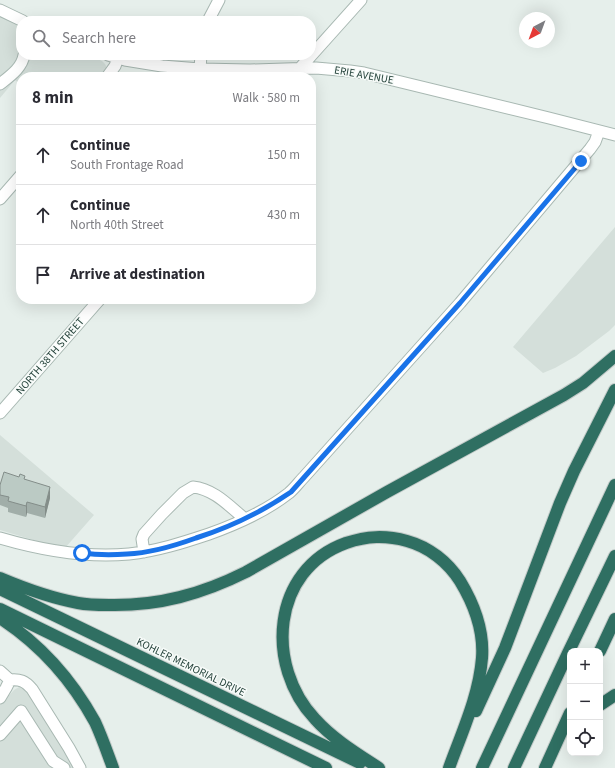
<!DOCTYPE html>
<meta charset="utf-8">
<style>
:root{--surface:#fff;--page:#f2f2f3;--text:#2b2b33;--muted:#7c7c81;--line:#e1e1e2}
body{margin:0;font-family:"Source Sans 3",sans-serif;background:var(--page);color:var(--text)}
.controls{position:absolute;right:12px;bottom:12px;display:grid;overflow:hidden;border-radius:8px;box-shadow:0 4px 16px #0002}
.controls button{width:36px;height:36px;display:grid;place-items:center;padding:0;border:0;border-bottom:1px solid var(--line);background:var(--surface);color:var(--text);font:20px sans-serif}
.compass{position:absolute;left:519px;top:12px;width:36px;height:36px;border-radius:50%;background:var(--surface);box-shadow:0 4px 16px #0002;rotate:221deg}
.stop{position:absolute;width:12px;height:12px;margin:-9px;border:3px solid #1a73e8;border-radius:50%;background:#fff}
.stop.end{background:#1a73e8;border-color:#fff;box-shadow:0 1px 4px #0008}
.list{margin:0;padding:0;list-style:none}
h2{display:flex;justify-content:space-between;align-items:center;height:52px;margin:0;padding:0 16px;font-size:17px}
h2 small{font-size:13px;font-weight:400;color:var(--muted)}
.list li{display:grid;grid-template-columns:26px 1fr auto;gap:12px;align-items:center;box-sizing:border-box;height:60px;padding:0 16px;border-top:1px solid var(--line)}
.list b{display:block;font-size:15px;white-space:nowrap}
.list p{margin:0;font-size:13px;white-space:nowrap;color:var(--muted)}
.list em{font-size:13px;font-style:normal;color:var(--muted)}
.icon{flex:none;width:22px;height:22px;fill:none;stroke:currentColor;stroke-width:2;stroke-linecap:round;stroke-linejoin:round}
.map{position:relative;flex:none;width:615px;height:768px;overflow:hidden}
.search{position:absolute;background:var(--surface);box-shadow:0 4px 16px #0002;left:16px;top:16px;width:300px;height:44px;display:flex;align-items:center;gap:10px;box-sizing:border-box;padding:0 14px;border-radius:16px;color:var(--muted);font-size:15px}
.panel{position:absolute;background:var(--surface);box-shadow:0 4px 16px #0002;left:16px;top:72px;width:300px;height:232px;border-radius:16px}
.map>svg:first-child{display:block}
.built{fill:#d4dfda}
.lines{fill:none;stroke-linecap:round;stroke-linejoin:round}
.minor-casing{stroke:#a8b8b2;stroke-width:13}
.highway-casing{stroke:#c2cac8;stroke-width:14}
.minor{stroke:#fff;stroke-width:11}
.highway{stroke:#2f6f62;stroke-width:12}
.wall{fill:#a1aea9}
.shaded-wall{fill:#838d89}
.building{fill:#bbcac4;stroke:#838d89}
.route{stroke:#1a73e8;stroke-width:5}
.labels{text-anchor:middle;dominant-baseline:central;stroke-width:3;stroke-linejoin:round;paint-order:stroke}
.street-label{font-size:11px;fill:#24423a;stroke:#f7fbf9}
</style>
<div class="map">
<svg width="615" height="768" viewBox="0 0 615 768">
<rect width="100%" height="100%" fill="#e6efeb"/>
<path class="built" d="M0,15L21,26V55H89L102,61L105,64L107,68L104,77H21V85L15,80L0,98Z
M615,227V325L609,331L576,356L555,368L543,373L513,347Z
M0,435L94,515L65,548L40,542L0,530Z
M19,687L24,688L27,690L75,768H0V705L14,690Z"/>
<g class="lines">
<defs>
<path id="minor" d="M0,10L23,21
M208,21L219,0
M108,55L125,60L162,66L200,69L250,70L316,68L350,71L364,73L549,118L615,135
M200,69L201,55
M107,77L115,66L118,58
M292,77L361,0
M0,84C10,76 22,68 24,55
M0,199L21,175
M0,413L100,299
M0,538C41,550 87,558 129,554C157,551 182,543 209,534C237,524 266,511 289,493C295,488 299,482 304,477L460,303L590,149L595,142L599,131
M144,552L142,539L144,534L162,514L183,493L193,487C214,489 229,506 245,519
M0,671L10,680
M10,680C20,679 25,681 32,689L69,748L80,768
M0,698L6,688L10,680
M0,735L21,711L53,761L64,768"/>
<path id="highway" d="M0,578C26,589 51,598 78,603C88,605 99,605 109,605C159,606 202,594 246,572L387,492L564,395L583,383L615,356
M0,589L360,763
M0,609L326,768
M0,618C40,644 72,680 95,722C102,737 107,752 113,768
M600,651L615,619
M600,705L615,695
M476,711L505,648L560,503L574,471L615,390
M379,768C356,753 333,739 315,719C265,666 271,570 346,543C367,536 385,535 407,541C429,547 448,562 460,581C474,604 484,631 482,658C479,696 462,732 449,768
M482,768L615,485
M514,768L568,653L615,556
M545,768L570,713"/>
</defs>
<use href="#minor" class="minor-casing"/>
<use href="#highway" class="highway-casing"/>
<use href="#minor" class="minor"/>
<use href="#highway" class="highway"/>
</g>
<path class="wall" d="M25,480L50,498L45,518L27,513L26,517L8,512V508L0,505V485Z"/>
<path class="shaded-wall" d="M50,487V498L45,518V507Z
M27,502V513L26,517V506Z"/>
<path class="building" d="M4,472L19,477L20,474L25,476L24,479L50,487L45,507L27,502L26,506L8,501L9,497L0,495V485Z"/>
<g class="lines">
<path class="route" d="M82,553C97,555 112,555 127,554C151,553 174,546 196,538C231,527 260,513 291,492L460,303L581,161"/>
</g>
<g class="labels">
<g class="street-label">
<text transform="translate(364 75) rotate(10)">ERIE AVENUE</text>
<text transform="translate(50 356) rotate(-49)">NORTH 38TH STREET</text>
<text transform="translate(191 667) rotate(26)">KOHLER MEMORIAL DRIVE</text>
</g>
</g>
</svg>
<div class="controls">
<button>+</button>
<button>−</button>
<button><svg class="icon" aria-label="locate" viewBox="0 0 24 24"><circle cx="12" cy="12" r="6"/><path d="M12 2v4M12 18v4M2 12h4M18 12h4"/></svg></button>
</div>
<svg class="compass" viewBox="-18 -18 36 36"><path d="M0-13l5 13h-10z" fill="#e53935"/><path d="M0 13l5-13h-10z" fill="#7c7c81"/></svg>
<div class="stop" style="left:82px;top:553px"></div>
<div class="stop end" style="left:581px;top:161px"></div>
<div class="search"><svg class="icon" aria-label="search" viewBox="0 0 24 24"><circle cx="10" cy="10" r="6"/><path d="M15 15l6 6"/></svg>Search here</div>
<section class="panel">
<h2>8 min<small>Walk · 580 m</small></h2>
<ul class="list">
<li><svg class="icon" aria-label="ahead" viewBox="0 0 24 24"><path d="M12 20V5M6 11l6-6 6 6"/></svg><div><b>Continue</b><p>South Frontage Road</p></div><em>150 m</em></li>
<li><svg class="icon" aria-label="ahead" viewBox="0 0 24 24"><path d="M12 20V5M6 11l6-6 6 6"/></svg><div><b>Continue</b><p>North 40th Street</p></div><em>430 m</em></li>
<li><svg class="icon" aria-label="arrive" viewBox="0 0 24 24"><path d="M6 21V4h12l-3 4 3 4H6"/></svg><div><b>Arrive at destination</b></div></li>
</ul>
</section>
</div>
